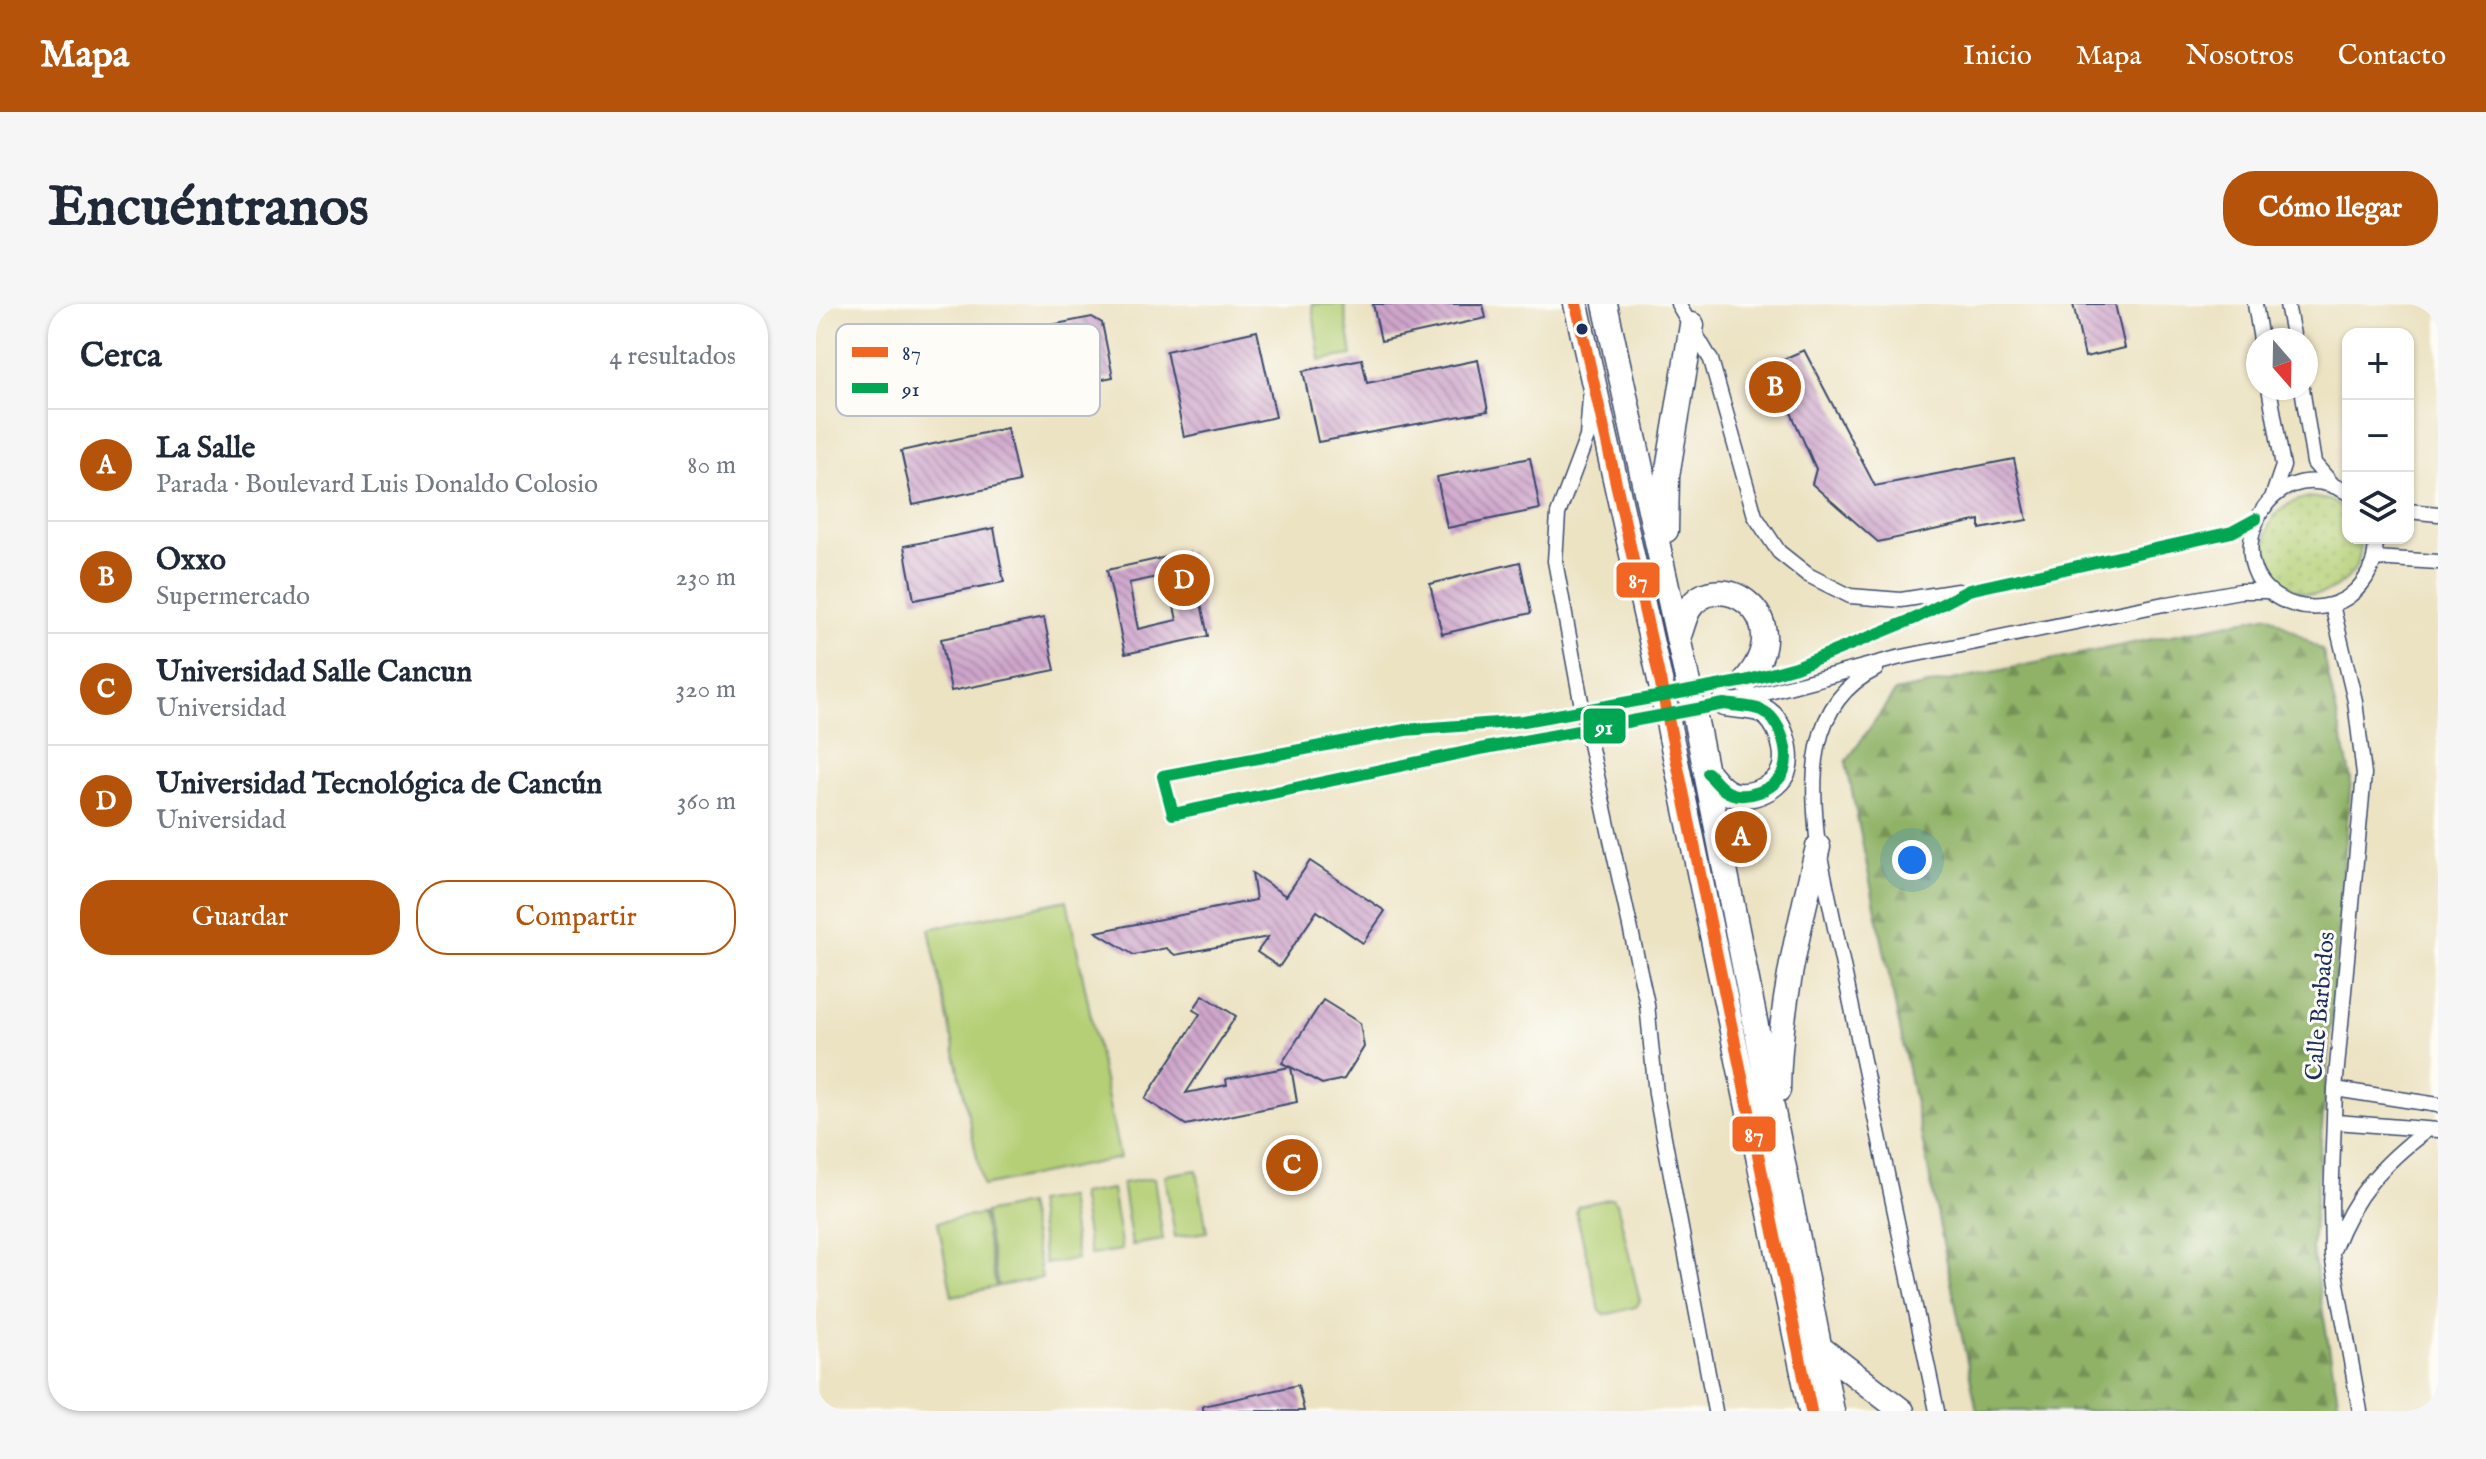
<!DOCTYPE html>
<html lang="es">
<meta charset="utf-8">
<style>
:root{--surface:#fff;--page:#f6f6f7;--text:#1f2937;--muted:#747a83;--line:#e0e1e3;--accent:#b45309}
body{margin:0;font-family:"IM FELL English",serif;background:var(--page);color:var(--text)}
.controls{position:absolute;right:24px;top:24px;display:grid;overflow:hidden;border-radius:16px;box-shadow:0 2px 6px #0004}
.controls button{width:72px;height:72px;display:grid;place-items:center;padding:0;border:0;border-bottom:2px solid var(--line);background:var(--surface);color:var(--text);font:40px sans-serif}
.compass{position:absolute;left:1430px;top:24px;width:72px;height:72px;border-radius:50%;background:var(--surface);box-shadow:0 2px 6px #0004;rotate:160deg}
.you{position:absolute;left:1096px;top:556px;width:28px;height:28px;margin:-20px;border:6px solid #fff;border-radius:50%;background:#1a73e8;box-shadow:0 0 0 12px #1a73e833}
.badge{display:grid;place-items:center;width:52px;height:52px;border-radius:50%;background:var(--accent);color:#fff;font-size:26px;font-weight:700}
.pin{position:absolute;translate:-50% -50%;border:4px solid #fff;box-shadow:0 2px 8px #0006}
.list{margin:0;padding:0;list-style:none}
h2{display:flex;justify-content:space-between;align-items:center;height:104px;margin:0;padding:0 32px;font-size:34px}
h2 small{font-size:26px;font-weight:400;color:var(--muted)}
.list li{display:grid;grid-template-columns:52px 1fr auto;gap:24px;align-items:center;box-sizing:border-box;height:112px;padding:0 32px;border-top:2px solid var(--line)}
.list b{display:block;font-size:30px;white-space:nowrap}
.list p{margin:0;font-size:26px;white-space:nowrap;color:var(--muted)}
.list em{font-size:26px;font-style:normal;color:var(--muted)}
.actions{display:flex;gap:16px;padding:24px 32px}
.actions a{flex:1;padding:18px 0;border:2px solid var(--accent);border-radius:32px;text-align:center;font-size:28px;color:var(--accent)}
.actions .main{background:var(--accent);color:#fff}
.icon{flex:none;width:44px;height:44px;fill:none;stroke:currentColor;stroke-width:2;stroke-linecap:round;stroke-linejoin:round}
.map{position:relative;flex:none;width:1622px;height:1107px;overflow:hidden;border-radius:32px}
header{display:flex;align-items:center;gap:48px;box-sizing:border-box;height:112px;padding:0 40px;background:var(--accent);color:#fff}
header strong{font-size:38px}
nav{display:flex;gap:44px;margin-inline-start:auto;font-size:28px}
.intro{display:flex;align-items:center;justify-content:space-between;box-sizing:border-box;height:192px;padding:0 48px}
h1{margin:0;font-size:56px}
.button{padding:20px 36px;border-radius:32px;background:var(--accent);color:#fff;font-size:28px;font-weight:700}
main{display:flex;gap:48px;padding:0 48px}
aside{flex:1;background:var(--surface);border-radius:32px;box-shadow:0 2px 6px #0004}
.map>svg:first-child{display:block}
.grass{fill:url(#grass-dots);stroke:#687f6a;stroke-width:2}
.forest{fill:url(#forest-firs);stroke:#557062;stroke-width:2}
.garden{fill:#b4cf75;stroke:#687f6a;stroke-width:2}
.building{fill:url(#building-back-hatch);fill-rule:evenodd}
.lines{fill:none;stroke-linecap:round;stroke-linejoin:round}
.minor-casing{stroke:#3a4a6d;stroke-width:17}
.primary-casing{stroke:#3a4a6d;stroke-width:27}
.minor{stroke:#fff;stroke-width:14}
.primary{stroke:#fff;stroke-width:24}
.primary-bridge-casing{stroke:#3a4a6d;stroke-width:27;stroke-linecap:butt}
.primary-bridge{stroke:#fff;stroke-width:24}
.bus-1-casing{stroke:#fdfcf7;stroke-width:18}
.bus-2-casing{stroke:#fdfcf7;stroke-width:18}
.bus-1{stroke:#f26522;stroke-width:12}
.bus-2{stroke:#00a651;stroke-width:12}
.bus-dot{fill:#1b2f5e;stroke:#fdfcf7;stroke-width:3}
.labels{text-anchor:middle;dominant-baseline:central;stroke-width:6;stroke-linejoin:round;paint-order:stroke}
.street-label{font-size:24px;fill:#1b2f5e;stroke:#fdfcf7}
.key{fill:#fdfcf7;stroke:#b9bec9;stroke-width:2}
.key-label{font-size:22px;fill:#1b2f5e}
.line-badge{stroke:#fdfcf7;stroke-width:3}
.badge-label{font-size:22px;text-anchor:middle;font-weight:bold;fill:#fff}
</style>
<header>
<strong>Mapa</strong>
<nav><a>Inicio</a><a>Mapa</a><a>Nosotros</a><a>Contacto</a></nav>
</header>
<div class="intro"><h1>Encuéntranos</h1><a class="button">Cómo llegar</a></div>
<main>
<aside>
<h2>Cerca<small>4 resultados</small></h2>
<ul class="list">
<li><span class="badge">A</span><div><b>La Salle</b><p>Parada · Boulevard Luis Donaldo Colosio</p></div><em>80 m</em></li>
<li><span class="badge">B</span><div><b>Oxxo</b><p>Supermercado</p></div><em>230 m</em></li>
<li><span class="badge">C</span><div><b>Universidad Salle Cancun</b><p>Universidad</p></div><em>320 m</em></li>
<li><span class="badge">D</span><div><b>Universidad Tecnológica de Cancún</b><p>Universidad</p></div><em>360 m</em></li>
</ul>
<div class="actions"><a class="main">Guardar</a><a>Compartir</a></div>
</aside>
<div class="map">
<svg width="1622" height="1107" viewBox="0 0 1622 1107">
<defs>
<pattern id="grass-dots" width="8" height="8" patternUnits="userSpaceOnUse" patternTransform="scale(2)"><rect width="8" height="8" fill="#b4cf75"/><path d="M2 2h.1M6 6h.1" fill="none" stroke="#9ab268" stroke-width="1.8" stroke-linecap="round"/></pattern>
<pattern id="forest-firs" width="22" height="20" patternUnits="userSpaceOnUse" patternTransform="scale(2)"><rect width="22" height="20" fill="#8fb266"/><path d="M5 1l3.5 6h-7zM16 11l3.5 6h-7z" fill="#749157"/></pattern>
<pattern id="building-back-hatch" width="6" height="6" patternUnits="userSpaceOnUse" patternTransform="scale(2)"><rect width="6" height="6" fill="#cea5ca"/><path d="M-1 5l2 2M0 0l6 6M5-1l2 2" fill="none" stroke="#a687a7"/></pattern>
</defs>
<rect width="100%" height="100%" fill="#fdfcf7"/>
<filter id="ink" filterUnits="userSpaceOnUse"><feTurbulence type="fractalNoise" baseFrequency=".0125" numOctaves="2"/><feDisplacementMap in="SourceGraphic" scale="16" xChannelSelector="R" yChannelSelector="G"/><feConvolveMatrix kernelMatrix="1 2 1 2 8 2 1 2 1" color-interpolation-filters="sRGB"/></filter>
<filter id="wash" filterUnits="userSpaceOnUse"><feTurbulence type="fractalNoise" baseFrequency=".006" numOctaves="4" result="noise"/><feDisplacementMap in="SourceGraphic" scale="32" xChannelSelector="R" yChannelSelector="G"/><feGaussianBlur stdDeviation="1.8" result="paint"/><feColorMatrix in="noise" values="0 0 0 0 0 0 0 0 0 0 0 0 0 0 0 0 0 1.4 0 .05"/><feComposite in="paint" operator="in"/></filter>
<g filter="url(#wash)">
<rect width="100%" height="100%" fill="#ece3c3"/>
<path class="grass" d="M1493,193L1513,196L1529,206L1532,234H1544C1546,251 1541,267 1527,278C1468,327 1406,212 1493,193Z"/>
<path class="forest" d="M1453,311L1507,347L1535,475L1496,944L1524,1107H1161L1030,458L1079,388Z"/>
<path class="garden" d="M496,0H528L536,51L504,56Z
M251,596L304,854L167,882L113,625Z
M381,866L391,928L359,933L349,871Z
M338,874L347,936L316,941L306,879Z
M296,885L306,946L274,951L264,890Z
M252,893L261,955L229,960L220,898Z
M796,894L801,899L824,997L820,1003L789,1011L784,1007L760,908L762,902Z
M211,900L226,974L182,982L168,909Z
M166,910L180,983L136,992L122,918Z"/>
<g id="blocks">
<path class="building" d="M557,0H667L670,14L565,37Z
M1257,0H1299L1309,44L1269,53Z
M276,13L286,19L297,73L222,88L215,84L206,33L210,26Z
M441,27L460,113L368,133L350,47Z
M988,46L1059,182L1198,155L1211,216L1164,225V216L1062,238L996,180L1000,165L954,61Z
M546,55L551,79L662,56L672,107L502,138L487,67Z
M191,124L203,178L97,201L85,147Z
M714,154L724,205L631,224L621,173Z
M178,224L188,278L98,296L88,242Z
M374,248L392,332L309,350L291,266ZM351,271L361,316L322,325L313,279Z
M704,258L715,309L626,330L614,280Z
M228,314L239,366L135,387L125,335Z
M494,557L569,607L547,639L501,607L463,663L441,648L452,633L359,651L350,644L318,651L280,628L440,596L436,569L470,592Z
M387,691L420,712L370,789L411,781L410,775L474,763L466,759L507,696L544,719L548,743L528,775L506,780L475,763L481,798L370,821L329,795L384,710L377,706Z
M482,1081L488,1107H387V1102Z"/>
</g>
</g>
<g filter="url(#ink)">
<use href="#blocks" fill-opacity="0" stroke="#3a4a6d" stroke-width="2"/>
<g class="lines">
<defs>
<path id="minor" d="M862,0L895,56L939,212L963,248L992,271L1034,292L1085,296L1142,287
M1439,0L1445,36
M1471,0L1478,36
M1453,84L1467,162L1456,194
M1486,84L1498,159L1517,181
M774,93L771,133L742,210L739,257L767,408L831,700L840,790L899,1107
M1532,189C1449,138 1390,275 1479,301C1497,306 1517,303 1532,293C1551,279 1562,257 1559,234
M1592,207L1622,210
M1346,243L1416,228L1440,215
M1343,244L1153,286L1100,314L980,363L929,377L708,417L589,426L347,472L357,510L664,445L908,400L1081,354L1348,300
M1559,254L1622,258
M1352,300L1424,287H1454
M1516,301L1539,397L1548,470L1519,785L1515,900L1516,952L1544,1107
M1060,365C990,399 995,477 1002,543L1121,1107
M1519,785L1622,801
M1520,818L1622,826
M1518,944C1538,891 1566,860 1611,826"/>
<path id="primary" d="M760,0L844,376
M789,0L870,370
M850,226L851,172L876,21
M862,334C866,325 868,313 873,305C900,261 986,311 929,377
M882,428L1016,1107
M855,433L995,1107
M892,469C897,475 903,483 910,487C927,498 961,486 968,466C974,448 964,414 945,406C935,402 920,402 908,400
M962,786C963,704 983,623 1002,543
M1003,1043L1086,1107"/>
</defs>
<use href="#minor" class="minor-casing"/>
<use href="#primary" class="primary-casing"/>
<use href="#minor" class="minor"/>
<use href="#primary" class="primary"/>
<defs>
<path id="primary-bridge" d="M870,370L882,428
M844,376L855,433"/>
</defs>
<use href="#primary-bridge" class="primary-bridge-casing"/>
<use href="#primary-bridge" class="primary-bridge"/>
<defs>
<path id="bus-1" d="M760,0L844,376L995,1107"/>
<path id="bus-2" d="M892,469C897,475 903,483 910,487C927,498 961,486 968,466C974,448 964,414 945,406C935,402 920,402 908,400L664,445L357,510L347,472L589,426L708,417L929,377L980,363L1100,314L1153,286L1416,228L1440,215"/>
</defs>
<use href="#bus-1" class="bus-1-casing"/>
<use href="#bus-2" class="bus-2-casing"/>
<use href="#bus-1" class="bus-1"/>
<use href="#bus-2" class="bus-2"/>
</g>
</g>
<circle class="bus-dot" cx="766" cy="25" r="7"/>
<g class="labels">
<g class="street-label">
<text transform="translate(1505 702) rotate(-85)">Calle Barbados</text>
</g>
</g>
<rect x="20" y="20" width="264" height="92" rx="12" class="key"/>
<rect x="36" y="43" width="36" height="10" fill="#f26522"/>
<rect x="36" y="79" width="36" height="10" fill="#00a651"/>
<g class="key-label">
<text x="86" y="56">87</text>
<text x="86" y="92">91</text>
</g>
<g class="line-badge">
<rect x="799" y="257" width="46" height="38" rx="8" fill="#f26522"/>
<rect x="766" y="403" width="45" height="38" rx="8" fill="#00a651"/>
<rect x="915" y="811" width="46" height="38" rx="8" fill="#f26522"/>
</g>
<g class="badge-label">
<text x="822" y="284">87</text>
<text x="788" y="430">91</text>
<text x="938" y="838">87</text>
</g>
</svg>
<div class="controls">
<button>+</button>
<button>−</button>
<button><svg class="icon" aria-label="layers" viewBox="0 0 24 24"><path d="M12 4l9 5-9 5-9-5zM3 14l9 5 9-5"/></svg></button>
</div>
<svg class="compass" viewBox="-18 -18 36 36"><path d="M0-13l5 13h-10z" fill="#e53935"/><path d="M0 13l5-13h-10z" fill="#747a83"/></svg>
<div class="you"></div>
<div class="pin badge" style="left:925px;top:533px">A</div>
<div class="pin badge" style="left:959px;top:83px">B</div>
<div class="pin badge" style="left:476px;top:861px">C</div>
<div class="pin badge" style="left:368px;top:276px">D</div>
</div>
</main>
